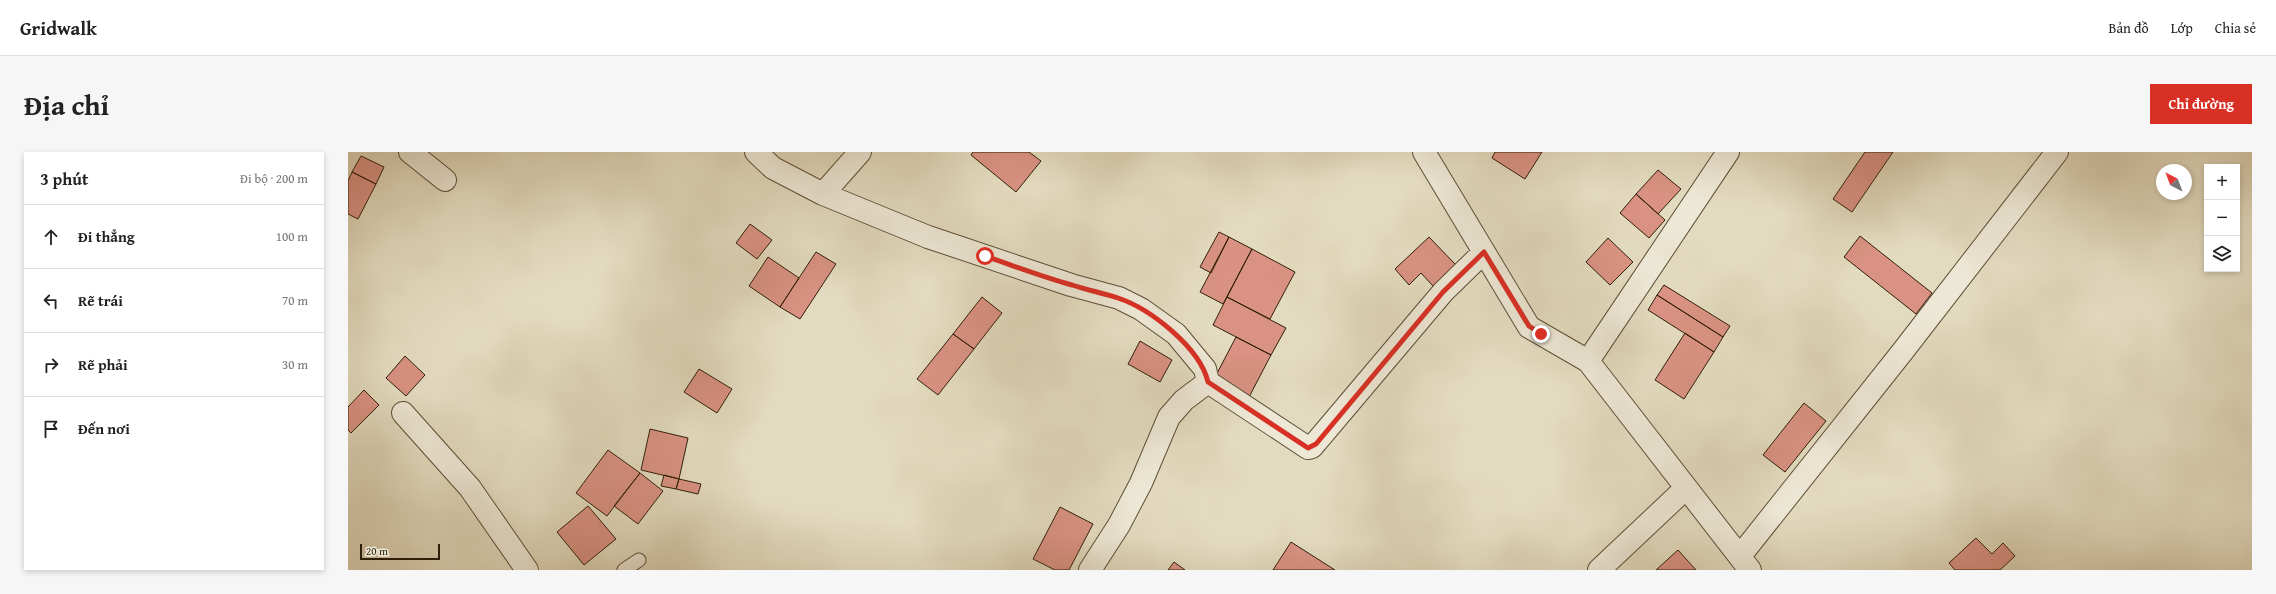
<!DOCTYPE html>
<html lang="vi">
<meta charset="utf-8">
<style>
:root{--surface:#fff;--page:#f6f6f6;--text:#222;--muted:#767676;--line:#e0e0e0;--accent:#d93025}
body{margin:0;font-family:"Gentium Book Plus",serif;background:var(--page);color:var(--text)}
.controls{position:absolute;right:12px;top:12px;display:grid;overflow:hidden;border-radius:0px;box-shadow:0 2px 6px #0003}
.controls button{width:36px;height:36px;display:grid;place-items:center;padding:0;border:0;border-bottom:1px solid var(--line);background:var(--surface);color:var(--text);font:20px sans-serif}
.compass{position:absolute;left:1808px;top:12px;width:36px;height:36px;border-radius:50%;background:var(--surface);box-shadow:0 2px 6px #0003;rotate:318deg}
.scale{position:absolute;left:12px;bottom:10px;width:80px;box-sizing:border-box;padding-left:4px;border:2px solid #301f07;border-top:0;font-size:11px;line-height:14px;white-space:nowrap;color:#301f07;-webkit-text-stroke:3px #ede8d6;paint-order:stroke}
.stop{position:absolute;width:12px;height:12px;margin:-9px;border:3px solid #d93025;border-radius:50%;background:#fff}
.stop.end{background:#d93025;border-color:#fff;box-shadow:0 1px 4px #0008}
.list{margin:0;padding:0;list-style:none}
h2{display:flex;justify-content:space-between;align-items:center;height:52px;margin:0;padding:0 16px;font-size:17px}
h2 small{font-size:13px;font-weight:400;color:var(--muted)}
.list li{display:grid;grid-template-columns:26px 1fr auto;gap:12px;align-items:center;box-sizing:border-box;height:64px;padding:0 16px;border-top:1px solid var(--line)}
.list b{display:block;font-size:15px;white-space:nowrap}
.list em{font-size:13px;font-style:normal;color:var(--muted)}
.icon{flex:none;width:22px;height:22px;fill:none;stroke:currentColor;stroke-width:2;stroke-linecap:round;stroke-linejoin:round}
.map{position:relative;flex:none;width:1904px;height:418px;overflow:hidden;border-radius:0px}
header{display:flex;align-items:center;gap:24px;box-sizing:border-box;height:56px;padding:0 20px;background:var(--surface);border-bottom:1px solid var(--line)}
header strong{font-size:19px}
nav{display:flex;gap:22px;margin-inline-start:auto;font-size:14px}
.intro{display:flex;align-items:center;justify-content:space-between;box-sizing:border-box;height:96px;padding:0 24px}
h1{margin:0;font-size:28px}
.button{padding:10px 18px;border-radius:0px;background:var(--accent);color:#fff;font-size:14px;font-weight:700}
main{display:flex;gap:24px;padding:0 24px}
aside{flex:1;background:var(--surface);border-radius:0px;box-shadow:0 2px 6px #0003}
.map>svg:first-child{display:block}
.building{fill:#d99283;stroke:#301f07}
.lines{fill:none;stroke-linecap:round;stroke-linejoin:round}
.lane-casing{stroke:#5d4e35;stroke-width:15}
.street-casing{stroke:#5d4e35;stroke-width:24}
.lane{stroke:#ede8d6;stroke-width:13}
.street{stroke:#ede8d6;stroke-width:22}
.route{stroke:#d93025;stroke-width:5}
</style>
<header>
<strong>Gridwalk</strong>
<nav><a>Bản đồ</a><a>Lớp</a><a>Chia sẻ</a></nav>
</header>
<div class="intro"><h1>Địa chỉ</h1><a class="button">Chỉ đường</a></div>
<main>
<aside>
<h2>3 phút<small>Đi bộ · 200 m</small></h2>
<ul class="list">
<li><svg class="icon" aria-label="ahead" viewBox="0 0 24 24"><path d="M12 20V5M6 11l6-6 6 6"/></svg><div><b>Đi thẳng</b></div><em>100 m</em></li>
<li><svg class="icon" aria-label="left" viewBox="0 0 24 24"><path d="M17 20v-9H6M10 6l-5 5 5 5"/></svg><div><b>Rẽ trái</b></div><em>70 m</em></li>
<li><svg class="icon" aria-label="right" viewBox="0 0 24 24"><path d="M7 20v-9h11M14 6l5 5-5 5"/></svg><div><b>Rẽ phải</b></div><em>30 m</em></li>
<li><svg class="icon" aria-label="arrive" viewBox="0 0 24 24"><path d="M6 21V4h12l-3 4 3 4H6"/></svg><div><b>Đến nơi</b></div></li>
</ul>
</aside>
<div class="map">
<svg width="1904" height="418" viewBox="0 0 1904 418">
<rect width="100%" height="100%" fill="#e3dbc0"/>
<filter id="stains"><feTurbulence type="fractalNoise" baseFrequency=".005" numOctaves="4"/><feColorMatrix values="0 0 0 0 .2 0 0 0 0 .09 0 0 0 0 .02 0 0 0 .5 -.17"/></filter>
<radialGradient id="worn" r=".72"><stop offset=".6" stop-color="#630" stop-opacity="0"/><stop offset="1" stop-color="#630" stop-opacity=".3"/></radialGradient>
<path class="building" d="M625,0H681L693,9L668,40L623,3Z
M1147,0H1194L1177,27L1144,6Z
M1517,0H1545L1504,60L1485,47Z
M13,4L36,15L28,32L4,20Z
M1310,18L1333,37L1310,62L1288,42Z
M4,20L28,32L10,67L0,62V29Z
M1288,42L1317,68L1301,86L1272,61Z
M402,72L424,88L409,107L388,91Z
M871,80L881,85L863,121L852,115Z
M1512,84L1584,141L1568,162L1496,105Z
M881,85L904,97L875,152L852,140Z
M1081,85L1108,113L1085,134L1073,121L1061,133L1047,117Z
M1260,86L1285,110L1262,133L1238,110Z
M904,97L947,120L922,167L879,145Z
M468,100L488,112L452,167L432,155Z
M420,105L451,126L432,155L401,134Z
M1316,133L1382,174L1375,185L1309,143Z
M1309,143L1375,185L1366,200L1300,158Z
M634,145L654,161L626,197L605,182Z
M879,145L938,176L923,203L865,173Z
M1337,181L1366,200L1336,247L1307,228Z
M605,182L626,197L590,243L569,227Z
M888,185L923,203L900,247L865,229Z
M792,189L824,208L812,230L780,212Z
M57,204L77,223L58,244L38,226Z
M351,217L384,237L369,261L336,240Z
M16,238L31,253L3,281L0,278V255Z
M1456,251L1478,269L1437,320L1415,303Z
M302,277L340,286L331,327L293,318Z
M260,298L292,321L259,364L228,341Z
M292,321L315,339L290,372L266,354Z
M316,323L331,327L328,337L313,334Z
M331,327L353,332L350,342L328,337Z
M240,354L268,387L236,413L209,380Z
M712,355L745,372L721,418H707L685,407Z
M1628,386L1644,402L1655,391L1667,404L1652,418H1607L1601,411Z
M943,390L987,418H925Z
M1330,398L1348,418H1308Z
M826,410L837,418H820Z"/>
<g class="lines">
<defs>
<path id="lane" d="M276,418L291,408"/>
<path id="street" d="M62,0L97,28
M408,0L425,16L475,42L580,85L723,133L771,146L793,157L828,182L857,217L860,230L836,248L821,265L793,331L771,373L742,418
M1076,0L1181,175L1240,209L1402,418
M475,42L512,0
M1240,209L1380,0
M860,230L960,296L964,295L1095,140L1136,100
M55,261L122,336L179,418
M1392,404L1555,199L1709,0
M1251,418L1338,336"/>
</defs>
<use href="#lane" class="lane-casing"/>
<use href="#street" class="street-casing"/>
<use href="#lane" class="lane"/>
<use href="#street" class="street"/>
</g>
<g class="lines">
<path class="route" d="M637,104C666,114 694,125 724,133C739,138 755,141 770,146C803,157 852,196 860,230L960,296L968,292L1095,140L1136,100L1181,174L1193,182"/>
</g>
<rect width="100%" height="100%" filter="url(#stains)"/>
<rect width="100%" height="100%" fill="url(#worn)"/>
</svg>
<div class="controls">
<button>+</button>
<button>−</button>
<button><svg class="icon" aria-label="layers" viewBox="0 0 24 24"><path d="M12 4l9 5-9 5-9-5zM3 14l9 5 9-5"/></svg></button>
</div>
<svg class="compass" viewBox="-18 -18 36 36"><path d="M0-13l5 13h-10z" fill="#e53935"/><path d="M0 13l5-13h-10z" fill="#767676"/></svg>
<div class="scale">20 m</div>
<div class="stop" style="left:637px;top:104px"></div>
<div class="stop end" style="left:1193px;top:182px"></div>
</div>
</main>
